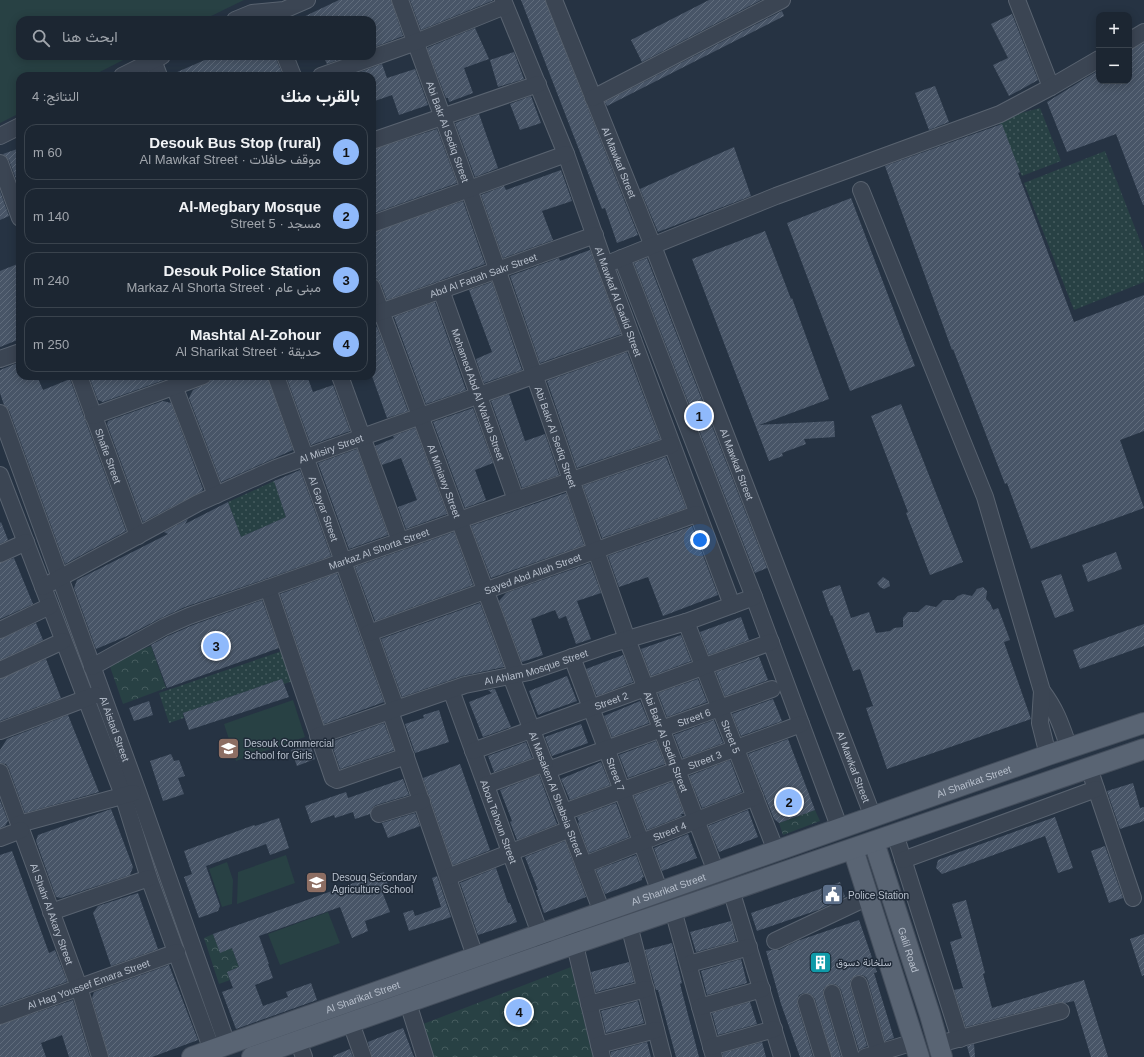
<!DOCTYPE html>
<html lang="ar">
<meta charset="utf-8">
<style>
:root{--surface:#1c2632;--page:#252e3a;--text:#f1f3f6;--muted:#a0a5ac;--line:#3a434d;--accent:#8fb9fb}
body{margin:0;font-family:Helvetica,Vazirmatn,sans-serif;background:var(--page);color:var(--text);direction:rtl}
.controls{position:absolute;right:12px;top:12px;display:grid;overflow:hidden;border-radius:8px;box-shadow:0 2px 10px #0003}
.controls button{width:36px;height:36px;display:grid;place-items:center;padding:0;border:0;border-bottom:1px solid var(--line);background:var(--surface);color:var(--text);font:20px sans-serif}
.you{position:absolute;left:700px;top:540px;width:14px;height:14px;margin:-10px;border:3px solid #fff;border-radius:50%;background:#1a73e8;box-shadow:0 0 0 6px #1a73e833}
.badge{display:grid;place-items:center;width:26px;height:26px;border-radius:50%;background:var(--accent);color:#111;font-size:13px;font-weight:700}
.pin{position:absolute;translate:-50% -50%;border:2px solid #fff;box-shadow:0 1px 4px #0006}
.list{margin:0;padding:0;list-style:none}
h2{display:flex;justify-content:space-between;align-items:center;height:52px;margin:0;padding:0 16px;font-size:17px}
h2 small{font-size:13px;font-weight:400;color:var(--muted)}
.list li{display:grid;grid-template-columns:26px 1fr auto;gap:12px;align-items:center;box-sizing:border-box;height:56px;margin:0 8px 8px;padding:0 8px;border:1px solid var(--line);border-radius:12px}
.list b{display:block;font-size:15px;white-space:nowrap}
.list p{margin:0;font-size:13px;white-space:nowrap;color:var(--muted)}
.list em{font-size:13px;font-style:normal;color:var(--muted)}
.icon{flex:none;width:22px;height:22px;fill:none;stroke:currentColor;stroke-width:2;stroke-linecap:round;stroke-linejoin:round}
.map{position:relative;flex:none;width:1144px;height:1057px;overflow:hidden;direction:ltr}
.search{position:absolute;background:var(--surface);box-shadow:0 2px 10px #0003;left:16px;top:16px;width:360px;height:44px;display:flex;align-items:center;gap:10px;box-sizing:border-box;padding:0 14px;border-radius:12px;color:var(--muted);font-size:15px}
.panel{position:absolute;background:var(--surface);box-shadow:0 2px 10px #0003;left:16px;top:72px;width:360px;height:308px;border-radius:12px;direction:rtl}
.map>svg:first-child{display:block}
.grass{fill:url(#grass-dots)}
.forest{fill:url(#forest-crowns)}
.garden{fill:#284144}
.building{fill:url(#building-hatch)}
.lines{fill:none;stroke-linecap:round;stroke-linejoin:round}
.minor-casing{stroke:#596370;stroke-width:18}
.major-casing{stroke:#444e5c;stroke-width:22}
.minor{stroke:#3b4553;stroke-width:16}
.major{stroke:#596473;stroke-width:20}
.labels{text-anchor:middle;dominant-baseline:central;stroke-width:3;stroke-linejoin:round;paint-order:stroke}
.street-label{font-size:10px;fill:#b8c0cd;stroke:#1f2a38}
.poi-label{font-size:10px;fill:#b8c0cd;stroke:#1f2a38;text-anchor:start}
</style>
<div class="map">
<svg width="1144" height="1057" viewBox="0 0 1144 1057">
<defs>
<pattern id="grass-dots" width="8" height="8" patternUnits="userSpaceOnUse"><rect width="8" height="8" fill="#284144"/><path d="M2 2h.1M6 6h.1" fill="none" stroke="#455b5e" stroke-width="1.8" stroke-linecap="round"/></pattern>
<pattern id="forest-crowns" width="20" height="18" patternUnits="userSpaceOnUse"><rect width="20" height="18" fill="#284144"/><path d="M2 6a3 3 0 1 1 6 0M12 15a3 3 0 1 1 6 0" fill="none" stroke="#455b5e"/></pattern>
<pattern id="building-hatch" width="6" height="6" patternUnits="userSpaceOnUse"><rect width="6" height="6" fill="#485567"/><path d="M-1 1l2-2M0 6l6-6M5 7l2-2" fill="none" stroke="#606c7c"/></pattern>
</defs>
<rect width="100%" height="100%" fill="#263343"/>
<path class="grass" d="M1040,108L1061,161L1022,176L997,119Z
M1105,151L1144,251V282L1074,310L1024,183Z
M274,481L286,517L241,537L228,502Z
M285,650L296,680L284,684L282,679L183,713L184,718L169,723L159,693Z"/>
<path class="forest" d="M151,646L166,688L123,704L108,661Z
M815,810L820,821L783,835L779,823Z
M213,934L220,952L232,948L239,967L227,972L230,980L219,984L204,938Z
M571,967L593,1057H429L418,1026Z"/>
<path class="garden" d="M0,0H244L203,20H20V56H131L92,76H20V113L0,123Z
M293,700L305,737L236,761L224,724Z
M286,855L295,883L237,904L238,872Z
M227,862L233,880L232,904L222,907L209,869Z
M328,912L340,943L280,965L268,934Z"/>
<path class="building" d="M339,0H391L403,36L372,48V20H297Z
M410,0H494L421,30Z
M521,0H545L638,235L617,243L605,208L602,209Z
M709,0H761L642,62L631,40Z
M782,11L784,16L607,106L605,102Z
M1012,14L1038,80L1009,96L993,65L1008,58L991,24Z
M475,28L489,59L464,68L473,93L449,102L448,98H446L427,48Z
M1144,43V205H1143L1116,134L1067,152L1047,102L1099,70V81H1129V50Z
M514,52L524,79L498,87L490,60Z
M214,56H275L283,76H168Z
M323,56H349L327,64Z
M382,64L387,78L415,69L428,105L399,115L392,95L372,102V76H349Z
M935,86L949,122L929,130L915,93Z
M531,96L541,123L520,130L510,104Z
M479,114L498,168L475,177L455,123Z
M1002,124L1020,172L1018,173L1074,322L1144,295V431L1120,440L1144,508L1031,549L1007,483L1005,484L953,349L952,350L885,166Z
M437,129L457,183L372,214V150Z
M734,147L751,196L658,232L640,189Z
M20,148V190L9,160L3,154Z
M561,170L572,201L542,211L553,240L503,258L481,195L504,186L506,190Z
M0,191L9,216L0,220Z
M851,198L915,366L850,391L787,223Z
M463,201L485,264L387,300L381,284L376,278L372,269V233Z
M765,231L791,299L792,298L829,399L759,425L834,421L835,437L804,439L806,444L782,453L783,456L769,461L692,259Z
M590,250L621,334L540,363L510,276L559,258L560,261Z
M647,258L767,568L755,573L634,263Z
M20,263V339L0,347V271Z
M492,282L522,370L484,383L476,359L492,352L469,290Z
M435,302L466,390L426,404L394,317Z
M377,327L408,411L387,418L372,376V329Z
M627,352L660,439L577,468L547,381Z
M20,362V376H37L43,390L70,379L126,531L65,564L9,410L4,405L0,393V370Z
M89,376H175L103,402L98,400Z
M212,376H267L293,450L221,482L189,398L193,390L210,382Z
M286,376H307L313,392L333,385L350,431L311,445Z
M509,394L525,441L545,434L559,475L522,488L491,401Z
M163,401L171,403L203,489L202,491L143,522L107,424L108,421Z
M901,404L963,562L930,575L906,513L908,512L871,416Z
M473,408L493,463L475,470L486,500L465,508L433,422Z
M415,428L447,514L406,529L398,507L417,500L401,458L382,465L375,446L394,438L393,436Z
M357,449L388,535L349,549L318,463Z
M666,457L686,508L602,538L583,486Z
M300,470L331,556L185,607L159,619L127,636L96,649L74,588L77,580L168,534L164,532L188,519L185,524L228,502L241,537L286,517L274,481Z
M566,493L584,545L491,578L471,526Z
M1,522L8,540L0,544V523Z
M692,526L718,595L663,616L648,577L619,587L608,556Z
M454,532L473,585L375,621L355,567Z
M1116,552L1122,569L1088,582L1082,565Z
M14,558L33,604L0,619V563Z
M590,563L601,593L577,601L591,639L576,644L566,616L559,619L555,610L531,619L543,655L522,662L499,601L506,593Z
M337,573L384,702L324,724L280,594Z
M1061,574L1074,611L1055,618L1041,581Z
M883,577L889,581L890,586L884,589L880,587L877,583Z
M840,585L851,618L869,612L876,633L890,631L894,628L903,627V618L908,612H918L926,605L936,607L943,600H954L958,596L963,594L972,596L977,589L983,587L987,591L986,599L990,603L993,610L998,608L1010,640L1004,642L1031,719L887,769L866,708L873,706L860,669L853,671L832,615L831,616L822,591Z
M262,600L279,648L167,688L151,645L168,636L193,625Z
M480,603L504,667L462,676L402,697L381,639Z
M741,617L749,640L709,655L700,632Z
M36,623L43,640L0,660V639Z
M1144,624V646L1080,669L1073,650Z
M681,635L691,661L651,676L641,649Z
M623,655L633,682L597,696L586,669Z
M759,657L768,680L725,696L716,672Z
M46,659L61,698L0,721V679Z
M567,676L577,701L538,715L529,691Z
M282,679L289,697L189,730L183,713Z
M698,679L707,702L667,717L658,693Z
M495,689L511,727L483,737L469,702L492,693L488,690Z
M773,699L782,721L741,736L732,714Z
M149,701L153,715L134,721L129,708Z
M640,701L649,723L612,737L604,716Z
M439,710L449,742L415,753L405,724L424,718L423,715Z
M68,715L99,792L25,813L9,769L6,764L0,763V750L7,739Z
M714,720L723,743L683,758L674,735Z
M384,723L394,750L340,769L331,742Z
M581,724L588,743L552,756L545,737Z
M788,739L815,810L779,823L774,819L748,754Z
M656,741L665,764L628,778L619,755Z
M526,742L532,758L494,772L488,756Z
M310,744L315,759L297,766L291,750Z
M171,754L174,761L179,760L185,776L178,778L184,794L163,801L150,761Z
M730,760L742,792L702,808L689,776Z
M601,762L610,785L570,800L561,779Z
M460,764L490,850L453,865L423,778Z
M539,775L557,824L517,840L510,822L512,821L500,790Z
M403,779L409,795L376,805L372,808L370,814L355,819L353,812L335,818L334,815L311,823L305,806L346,792L348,798Z
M672,782L684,814H681L682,816L647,830L634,796Z
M1133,783L1140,808L1144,807V821L1120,829L1107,791Z
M0,800L8,821L5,826L0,828Z
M616,803L629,837L589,853L578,823L579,822L577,817Z
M111,809L133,867L130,875L61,898L56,897L36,841L38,835Z
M748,810L758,837L719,852L708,826Z
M415,813L420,826L388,838L382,823Z
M1055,817L1073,868L1058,873L1045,836L942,874L936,868L938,860Z
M279,818L289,848L270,855L266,844L206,866L220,906L218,911L199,918L184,877L192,874L184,851L254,825L255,826Z
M688,834L697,858L662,871L654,848Z
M565,841L586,897L544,913L536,890H538L525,857Z
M1105,846L1123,898L1109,903L1091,851Z
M12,851L49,953L55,950L67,981L66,982L0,1006V855Z
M636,855L644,877L642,878V880L605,894L596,870Z
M496,868L508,903H510L517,922L478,935L460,883Z
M384,872L390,892L383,894L390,912L365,921L368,931L352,938L340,907L259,936L269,964H268L273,978L255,985L263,1006L288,997L286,992L311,983L317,1000L236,1029L222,992L233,988L227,972L239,967L232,948L220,953L213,934Z
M437,876L451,917L409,931L403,913L413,910L415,916L441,907L432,878Z
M840,882L845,897L818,910L757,931L751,913Z
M138,893L158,949L111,966L93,913L98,906Z
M966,900L985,973L983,974L992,1008L1084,980L1108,1057H1091L1074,1001L1065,1003L1059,1002L966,1027L954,990L963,988L950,942L962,938L952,904Z
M859,920L877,972L874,973L894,1038L885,1041L868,981L866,977L862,975H857L852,978L850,982V986L867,1046L859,1050L841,990L838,986L835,984H830L825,987L823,990V995L841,1057H832L815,999L812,995L808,993H804L799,995L797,1000V1004L813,1057H800L781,1004L766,951L772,950H779L797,941Z
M731,921L736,941L696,952L690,932Z
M1144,934V975L1142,976L1130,939Z
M672,943L682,983L680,984L699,1057H676L658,990H656L645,950Z
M741,959L747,983L707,995L701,971Z
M629,962L634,982L596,992L591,972Z
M169,965L198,1040L152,1057H109L92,998L94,992Z
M73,1000L90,1057H69L62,1035L41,1043L46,1057H0V1025Z
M638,1001L644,1023L606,1033L601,1011Z
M750,1002L757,1024L718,1035L712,1013Z
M403,1028L414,1057H372L368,1042Z
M647,1042L651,1057H611V1052Z
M762,1042L766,1057H723V1053Z
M974,1044L975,1057H970L967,1046Z
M350,1049L353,1057H333V1056Z"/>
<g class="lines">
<defs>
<g id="minor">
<path id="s1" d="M400,0L469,189L627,639L716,872"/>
<path id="s2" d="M503,0L566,154L605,265L732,605"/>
<path id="s3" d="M554,0L653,246L873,817"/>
<path d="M1017,0L1051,87"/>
<path d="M235,20L252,13L284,10L307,0"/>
<path d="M1129,41L1144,32"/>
<path d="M285,56L293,76"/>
<path d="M153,60L159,76"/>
<path d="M122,76L162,56"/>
<path d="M321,76L416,42L505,6"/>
<path d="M593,98L782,0"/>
<path d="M0,136L20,126"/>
<path d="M372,141L538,84"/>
<path d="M0,163L20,218"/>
<path d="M861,190L985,497L1042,691C1057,711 1061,725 1069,748"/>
<path d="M372,224L566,154"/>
<path d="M622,258L754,597L840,829"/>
<path d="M612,262L776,196L1000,114L1051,87L1099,59"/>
<path id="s4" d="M372,287L517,675"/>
<path id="s5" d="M441,290L516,500"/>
<path id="s6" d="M372,315L595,235"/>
<path d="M0,359L20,352"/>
<path id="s7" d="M79,376L138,536"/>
<path id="s8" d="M276,376L396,708"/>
<path d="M340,376L400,541"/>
<path d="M174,386L216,495"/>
<path id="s9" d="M0,413L138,792L227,1044"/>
<path d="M93,416L203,376"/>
<path d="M0,475L123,795L149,878L212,1050"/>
<path d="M0,554L26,542"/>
<path id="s10" d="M43,587L198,503L276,468L633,340"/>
<path d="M268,588L333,778L337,780L340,779L406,756"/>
<path id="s11" d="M686,622L776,851"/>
<path d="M0,630L50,606"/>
<path id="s12" d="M369,633L696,514"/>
<path id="s13" d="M572,657L660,892"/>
<path id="s14" d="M92,667L164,627L189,616L671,445"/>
<path d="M0,670L63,641"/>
<path id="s15" d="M511,676L602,912"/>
<path id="s16" d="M451,690L547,953"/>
<path d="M1042,691L1040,723L1048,755"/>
<path d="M390,711L475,956"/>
<path d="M0,731L95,695"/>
<path id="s17" d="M318,736L465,685L529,672L611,644L686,622L754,597"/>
<path id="s18" d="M473,751L771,642"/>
<path d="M1089,768L1133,898"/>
<path id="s19" d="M548,770L772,689"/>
<path id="s20" d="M0,772L79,987L100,1057"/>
<path d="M486,785L545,763"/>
<path id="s21" d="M564,812L801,724"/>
<path d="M379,814L422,801"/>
<path d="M19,824L133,793"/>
<path d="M895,834L960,1039"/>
<path d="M0,838L21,830"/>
<path d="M903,860L1096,789"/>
<path id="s22" d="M584,865L755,797"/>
<path d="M448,877L570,829"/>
<path d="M731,890L782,1057"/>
<path d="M673,910L714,1057"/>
<path d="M51,912L149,878"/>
<path d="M629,925L663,1057"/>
<path d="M572,933L602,1057"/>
<path d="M775,941L868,897"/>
<path d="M689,964L749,947"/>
<path d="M859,984L879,1053"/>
<path d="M832,993L851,1057"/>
<path d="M806,1002L823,1057"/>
<path d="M408,1003L425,1057"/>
<path d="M589,1004L646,989"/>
<path d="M700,1007L762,989"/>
<path id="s23" d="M0,1016L177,952"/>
<path d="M351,1023L363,1057"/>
<path d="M298,1041L304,1057"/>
<path d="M939,1044L1061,1011"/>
<path d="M599,1045L656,1030"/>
<path d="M711,1047L774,1029"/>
<path d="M865,1057L914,1042"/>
</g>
<g id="major">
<path id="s24" d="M874,842L930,1015L942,1057"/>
<path d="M853,849L919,1057"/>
<path id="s25" d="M192,1057L1048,755L1144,723"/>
<path d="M252,1057L574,944L1144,749"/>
</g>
</defs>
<use href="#minor" class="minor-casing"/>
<use href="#major" class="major-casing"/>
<use href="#minor" class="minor"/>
<use href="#major" class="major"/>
</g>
<defs>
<symbol id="school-square" viewBox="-11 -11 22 22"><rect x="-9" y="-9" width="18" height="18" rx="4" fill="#8d6e63" stroke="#1f2a38"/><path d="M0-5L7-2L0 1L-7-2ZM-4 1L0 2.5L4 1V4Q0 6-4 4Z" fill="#fff"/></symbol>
<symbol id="civic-square" viewBox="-11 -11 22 22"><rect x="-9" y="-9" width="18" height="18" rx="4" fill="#5c6f8a" stroke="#1f2a38"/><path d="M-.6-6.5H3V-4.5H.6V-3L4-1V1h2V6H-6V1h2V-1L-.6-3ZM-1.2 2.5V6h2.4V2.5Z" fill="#fff"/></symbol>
<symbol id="building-square" viewBox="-11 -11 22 22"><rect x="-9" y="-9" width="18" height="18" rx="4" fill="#0f9aa8" stroke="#1f2a38"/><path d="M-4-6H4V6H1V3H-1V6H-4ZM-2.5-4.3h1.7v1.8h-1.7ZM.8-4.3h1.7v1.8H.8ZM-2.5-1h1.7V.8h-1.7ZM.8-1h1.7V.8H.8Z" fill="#fff"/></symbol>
</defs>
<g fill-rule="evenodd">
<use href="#school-square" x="216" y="736" width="25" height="25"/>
<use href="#school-square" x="304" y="870" width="25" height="25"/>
<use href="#civic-square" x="820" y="882" width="25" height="25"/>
<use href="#building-square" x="808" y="950" width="25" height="25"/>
</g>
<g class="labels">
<g class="street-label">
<text stroke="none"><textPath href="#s1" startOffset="140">Abi Bakr Al Sediq Street</textPath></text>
<text stroke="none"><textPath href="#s3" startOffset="175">Al Mawkaf Street</textPath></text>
<text stroke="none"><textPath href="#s6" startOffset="118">Abd Al Fattah Sakr Street</textPath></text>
<text stroke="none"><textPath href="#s2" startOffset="323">Al Mawkaf Al Gadid Street</textPath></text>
<text stroke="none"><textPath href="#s5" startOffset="111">Mohamed Abd Al Wahab Street</textPath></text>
<text stroke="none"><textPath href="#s1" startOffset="464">Abi Bakr Al Sediq Street</textPath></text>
<text stroke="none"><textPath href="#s10" startOffset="320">Al Misiry Street</textPath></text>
<text stroke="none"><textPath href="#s7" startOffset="85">Shafie Street</textPath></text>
<text stroke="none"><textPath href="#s3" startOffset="499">Al Mawkaf Street</textPath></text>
<text stroke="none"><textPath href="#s4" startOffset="207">Al Miniawy Street</textPath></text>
<text stroke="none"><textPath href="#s8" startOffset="141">Al Gayar Street</textPath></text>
<text stroke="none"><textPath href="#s14" startOffset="311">Markaz Al Shorta Street</textPath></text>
<text stroke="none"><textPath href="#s12" startOffset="174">Sayed Abd Allah Street</textPath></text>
<text stroke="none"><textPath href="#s17" startOffset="229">Al Ahlam Mosque Street</textPath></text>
<text stroke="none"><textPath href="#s18" startOffset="147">Street 2</textPath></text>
<text stroke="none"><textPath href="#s19" startOffset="155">Street 6</textPath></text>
<text stroke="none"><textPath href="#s9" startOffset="336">Al Aistad Street</textPath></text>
<text stroke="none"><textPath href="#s11" startOffset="123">Street 5</textPath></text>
<text stroke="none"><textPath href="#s1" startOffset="788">Abi Bakr Al Sediq Street</textPath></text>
<text stroke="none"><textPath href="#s21" startOffset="150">Street 3</textPath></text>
<text stroke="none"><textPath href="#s3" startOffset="823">Al Mawkaf Street</textPath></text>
<text stroke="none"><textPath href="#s13" startOffset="125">Street 7</textPath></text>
<text stroke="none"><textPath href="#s25" startOffset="829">Al Sharikat Street</textPath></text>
<text stroke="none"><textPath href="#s15" startOffset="126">Al Masaken Al Shabeia Street</textPath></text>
<text stroke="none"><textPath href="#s16" startOffset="140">Abou Tahoun Street</textPath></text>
<text stroke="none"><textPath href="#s22" startOffset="92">Street 4</textPath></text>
<text stroke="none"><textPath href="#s25" startOffset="505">Al Sharikat Street</textPath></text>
<text stroke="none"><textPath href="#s20" startOffset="151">Al Shahr Al Akary Street</textPath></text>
<text stroke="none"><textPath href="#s24" startOffset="113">Galil Road</textPath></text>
<text stroke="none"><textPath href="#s23" startOffset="94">Al Hag Youssef Emara Street</textPath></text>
<text stroke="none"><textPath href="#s25" startOffset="181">Al Sharikat Street</textPath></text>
</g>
<g class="poi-label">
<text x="244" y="743">Desouk Commercial<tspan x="244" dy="12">School for Girls</tspan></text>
<text x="332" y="877">Desouq Secondary<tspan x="332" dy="12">Agriculture School</tspan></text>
<text x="848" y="895">Police Station</text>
<text x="836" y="962">سلخانة دسوق</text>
</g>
</g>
</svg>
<div class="controls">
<button>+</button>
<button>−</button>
</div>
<div class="you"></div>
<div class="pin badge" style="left:699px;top:416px">1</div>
<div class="pin badge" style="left:789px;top:802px">2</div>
<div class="pin badge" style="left:216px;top:646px">3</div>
<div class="pin badge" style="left:519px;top:1012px">4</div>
<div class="search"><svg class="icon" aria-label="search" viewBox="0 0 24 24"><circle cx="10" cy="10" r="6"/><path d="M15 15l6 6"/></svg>ابحث هنا</div>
<section class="panel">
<h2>بالقرب منك<small>النتائج: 4</small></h2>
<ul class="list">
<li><span class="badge">1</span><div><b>Desouk Bus Stop (rural)</b><p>موقف حافلات · Al Mawkaf Street</p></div><em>60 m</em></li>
<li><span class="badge">2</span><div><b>Al-Megbary Mosque</b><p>مسجد · Street 5</p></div><em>140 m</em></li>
<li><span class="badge">3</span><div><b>Desouk Police Station</b><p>مبنى عام · Markaz Al Shorta Street</p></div><em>240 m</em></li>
<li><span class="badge">4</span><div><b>Mashtal Al-Zohour</b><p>حديقة · Al Sharikat Street</p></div><em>250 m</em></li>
</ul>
</section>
</div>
